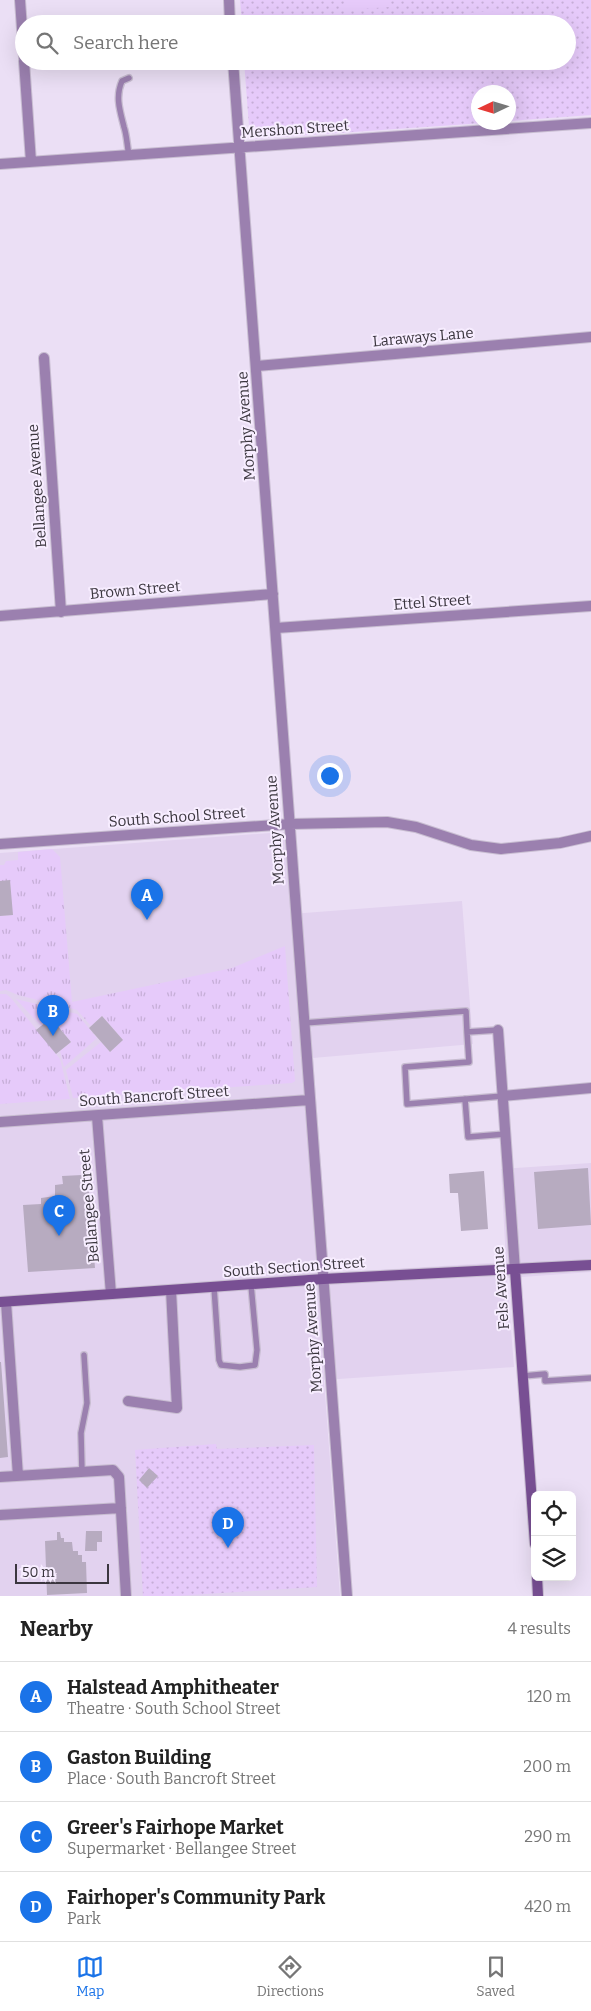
<!DOCTYPE html>
<meta charset="utf-8">
<style>
:root{--surface:#fff;--page:#f6f6f6;--text:#222;--muted:#767676;--line:#e0e0e0;--accent:#1a73e8}
body{margin:0;font-family:Bitter,serif;background:var(--page);color:var(--text)}
.controls{position:absolute;right:15px;bottom:15px;display:grid;overflow:hidden;border-radius:8px;box-shadow:0 5px 20px #0002}
.controls button{width:45px;height:45px;display:grid;place-items:center;padding:0;border:0;border-bottom:1px solid var(--line);background:var(--surface);color:var(--text);font:25px sans-serif}
.compass{position:absolute;left:471px;top:85px;width:45px;height:45px;border-radius:50%;background:var(--surface);box-shadow:0 5px 20px #0002;rotate:266deg}
.scale{position:absolute;left:15px;bottom:12px;width:94px;box-sizing:border-box;padding-left:5px;border:2px solid #3b363f;border-top:0;font-size:14px;line-height:18px;white-space:nowrap;color:#3b363f;-webkit-text-stroke:4px #f7edff;paint-order:stroke}
.you{position:absolute;left:329px;top:775px;width:18px;height:18px;margin:-12px;border:4px solid #fff;border-radius:50%;background:#1a73e8;box-shadow:0 0 0 8px #1a73e833}
.badge{display:grid;place-items:center;width:32px;height:32px;border-radius:50%;background:var(--accent);color:#fff;font-size:16px;font-weight:700}
.pin{position:absolute;translate:-50% -41px;filter:drop-shadow(0 1px 2px #0008)}
.pin::after{content:'';position:absolute;top:26px;width:18px;height:15px;background:inherit;clip-path:polygon(0 0,100% 0,50% 100%)}
.list{margin:0;padding:0;list-style:none}
h2{display:flex;justify-content:space-between;align-items:center;height:65px;margin:0;padding:0 20px;font-size:21px}
h2 small{font-size:16px;font-weight:400;color:var(--muted)}
.list li{display:grid;grid-template-columns:32px 1fr auto;gap:15px;align-items:center;box-sizing:border-box;height:70px;padding:0 20px;border-top:1px solid var(--line)}
.list b{display:block;font-size:19px;white-space:nowrap}
.list p{margin:0;font-size:16px;white-space:nowrap;color:var(--muted)}
.list em{font-size:16px;font-style:normal;color:var(--muted)}
.icon{flex:none;width:28px;height:28px;fill:none;stroke:currentColor;stroke-width:2;stroke-linecap:round;stroke-linejoin:round}
.map{position:relative;flex:none;width:591px;height:1596px;overflow:hidden}
.search{position:absolute;background:var(--surface);box-shadow:0 5px 20px #0002;left:15px;right:15px;top:15px;height:55px;display:flex;align-items:center;gap:12px;box-sizing:border-box;padding:0 18px;border-radius:28px;color:var(--muted);font-size:19px}
.sheet{height:345px;background:var(--surface)}
nav{display:flex;justify-content:space-around;align-items:center;box-sizing:border-box;height:70px;border-top:1px solid var(--line);background:var(--surface);font-size:14px;color:var(--muted)}
nav a{display:grid;justify-items:center;gap:2px}
nav .on{color:var(--accent)}
.map>svg:first-child{display:block}
.built{fill:#e2d2ef}
.grass{fill:url(#grass-tufts)}
.park{fill:url(#park-dots)}
.pitch{fill:#e6cafa}
.building{fill:#b7abc0}
.lines{fill:none;stroke-linecap:round;stroke-linejoin:round}
.lane-casing{stroke:#c8bdd1;stroke-width:8}
.street-casing{stroke:#c8bdd1;stroke-width:12}
.secondary-casing{stroke:#c8bdd1;stroke-width:12}
.lane{stroke:#9b80af;stroke-width:5.5}
.street{stroke:#9b80af;stroke-width:10}
.secondary{stroke:#784f93;stroke-width:10}
.labels{text-anchor:middle;dominant-baseline:central;stroke-width:4;stroke-linejoin:round;paint-order:stroke}
.street-label{font-size:15px;fill:#3b363f;stroke:#f7edff}
</style>
<div class="map">
<svg width="591" height="1596" viewBox="0 0 591 1596">
<defs>
<pattern id="grass-tufts" width="24" height="20" patternUnits="userSpaceOnUse" patternTransform="scale(1.25)"><rect width="24" height="20" fill="#e6cafa"/><path d="M3 7l-1-3M5 7V3M7 7l1-3M15 17l-1-3M17 17v-4M19 17l1-3" fill="none" stroke="#c6aed7"/></pattern>
<pattern id="park-dots" width="8" height="8" patternUnits="userSpaceOnUse" patternTransform="scale(1.25)"><rect width="8" height="8" fill="#e6cafa"/><path d="M2 2h.1M6 6h.1" fill="none" stroke="#c6aed7" stroke-width="1.8" stroke-linecap="round"/></pattern>
</defs>
<rect width="100%" height="100%" fill="#ebdff5"/>
<path class="built" d="M284,832L291,914L462,901L473,1044L313,1058L329,1273L506,1262L501,1169L591,1163V1272L507,1278L514,1367L324,1380L340,1596H0V853Z"/>
<path class="grass" d="M52,849L60,857L72,1002L232,968L285,946L295,1081L292,1083L73,1098L66,1070L101,1042L110,1052L123,1040L102,1016L91,1026L77,1010L18,995L6,990L0,991V916L12,915L10,881H0V865H4L6,861L18,860V852Z
M0,994H6L11,998L60,1059L70,1099L0,1104Z
M16,999L77,1014L97,1038L64,1067L60,1051L71,1042L51,1018L41,1026Z"/>
<path class="park" d="M240,0H591V115L509,121L508,92H478V122L483,123L250,139L244,61H567V24H242Z
M216,1444L217,1449L314,1445L317,1587L175,1596H143L135,1450Z"/>
<path class="pitch" d="M345,0H390V7L346,10Z
M510,10L511,24H466V13Z
M391,13L392,24H347L346,16Z"/>
<path class="building" d="M10,880L13,915L0,916V881Z
M102,1016L123,1040L110,1052L89,1028Z
M51,1018L71,1042L56,1054L36,1030Z
M588,1168L591,1225L538,1229L534,1172Z
M484,1171L488,1229L461,1231L458,1193H450L449,1174Z
M82,1175V1179H88L95,1268L28,1272L23,1205L41,1204V1198L55,1196V1185L63,1184L62,1176Z
M0,1362H1L8,1457L0,1458Z
M149,1468L158,1476L147,1488L139,1480Z
M86,1531H102V1542H97V1551H85Z
M57,1532H60L61,1538H64V1542H72L73,1551H78V1555H82V1562H86L87,1593L47,1595L45,1541L57,1540Z"/>
<g class="lines">
<defs>
<path id="lane" d="M129,155C127,146 127,136 124,127C120,111 115,97 122,81L129,78
M304,1023L466,1011L467,1032
M498,1030L467,1032L469,1062L405,1067L407,1104L503,1096
M465,1099L468,1137L506,1134
M214,1287L219,1360L221,1365L240,1367L255,1365L257,1350L251,1285
M523,1376L545,1374V1381L591,1378
M82,1472L81,1433L87,1403L84,1355"/>
<path id="street" d="M20,0L24,58
M229,0L230,24
M24,61L31,162
M233,61L347,1596
M0,164L591,123
M44,358L61,612
M257,366L591,337
M0,616L273,594
M276,628L591,606
M0,844L290,824L387,822L416,827L471,845L501,849L560,843L591,836
M498,1030L515,1270
M503,1096L591,1088
M97,1116L111,1294
M0,1122L309,1100
M6,1302L18,1476
M128,1401L177,1408L171,1290
M0,1477L113,1470L119,1477L126,1596
M0,1515L121,1508"/>
<path id="secondary" d="M515,1270L535,1544
M0,1302L323,1279L591,1265
M537,1577L538,1596"/>
</defs>
<use href="#lane" class="lane-casing"/>
<use href="#street" class="street-casing"/>
<use href="#secondary" class="secondary-casing"/>
<use href="#lane" class="lane"/>
<use href="#street" class="street"/>
<use href="#secondary" class="secondary"/>
</g>
<g class="labels">
<g class="street-label">
<text transform="translate(295 129) rotate(-4)">Mershon Street</text>
<text transform="translate(423 337) rotate(-5)">Laraways Lane</text>
<text transform="translate(246 426) rotate(-94)">Morphy Avenue</text>
<text transform="translate(37 486) rotate(-94)">Bellangee Avenue</text>
<text transform="translate(135 590) rotate(-5)">Brown Street</text>
<text transform="translate(432 602) rotate(-4)">Ettel Street</text>
<text transform="translate(177 817) rotate(-4)">South School Street</text>
<text transform="translate(275 830) rotate(-94)">Morphy Avenue</text>
<text transform="translate(154 1096) rotate(-4)">South Bancroft Street</text>
<text transform="translate(89 1206) rotate(-95)">Bellangee Street</text>
<text transform="translate(294 1267) rotate(-4)">South Section Street</text>
<text transform="translate(501 1288) rotate(-94)">Fels Avenue</text>
<text transform="translate(313 1338) rotate(-94)">Morphy Avenue</text>
</g>
</g>
</svg>
<div class="controls">
<button><svg class="icon" aria-label="locate" viewBox="0 0 24 24"><circle cx="12" cy="12" r="6"/><path d="M12 2v4M12 18v4M2 12h4M18 12h4"/></svg></button>
<button><svg class="icon" aria-label="layers" viewBox="0 0 24 24"><path d="M12 4l9 5-9 5-9-5zM3 14l9 5 9-5"/></svg></button>
</div>
<svg class="compass" viewBox="-18 -18 36 36"><path d="M0-13l5 13h-10z" fill="#e53935"/><path d="M0 13l5-13h-10z" fill="#767676"/></svg>
<div class="scale">50 m</div>
<div class="you"></div>
<div class="pin badge" style="left:147px;top:920px">A</div>
<div class="pin badge" style="left:53px;top:1036px">B</div>
<div class="pin badge" style="left:59px;top:1236px">C</div>
<div class="pin badge" style="left:228px;top:1548px">D</div>
<div class="search"><svg class="icon" aria-label="search" viewBox="0 0 24 24"><circle cx="10" cy="10" r="6"/><path d="M15 15l6 6"/></svg>Search here</div>
</div>
<section class="sheet">
<h2>Nearby<small>4 results</small></h2>
<ul class="list">
<li><span class="badge">A</span><div><b>Halstead Amphitheater</b><p>Theatre · South School Street</p></div><em>120 m</em></li>
<li><span class="badge">B</span><div><b>Gaston Building</b><p>Place · South Bancroft Street</p></div><em>200 m</em></li>
<li><span class="badge">C</span><div><b>Greer's Fairhope Market</b><p>Supermarket · Bellangee Street</p></div><em>290 m</em></li>
<li><span class="badge">D</span><div><b>Fairhoper's Community Park</b><p>Park</p></div><em>420 m</em></li>
</ul>
</section>
<nav>
<a class="on"><svg class="icon" aria-label="map" viewBox="0 0 24 24"><path d="M3 6l6-2 6 2 6-2v14l-6 2-6-2-6 2zM9 4v14M15 6v14"/></svg>Map</a>
<a><svg class="icon" aria-label="directions" viewBox="0 0 24 24"><path d="M12 3l9 9-9 9-9-9zM9 14v-3h6M13 9l2 2-2 2"/></svg>Directions</a>
<a><svg class="icon" aria-label="saved" viewBox="0 0 24 24"><path d="M7 4h10v16l-5-4-5 4z"/></svg>Saved</a>
</nav>
